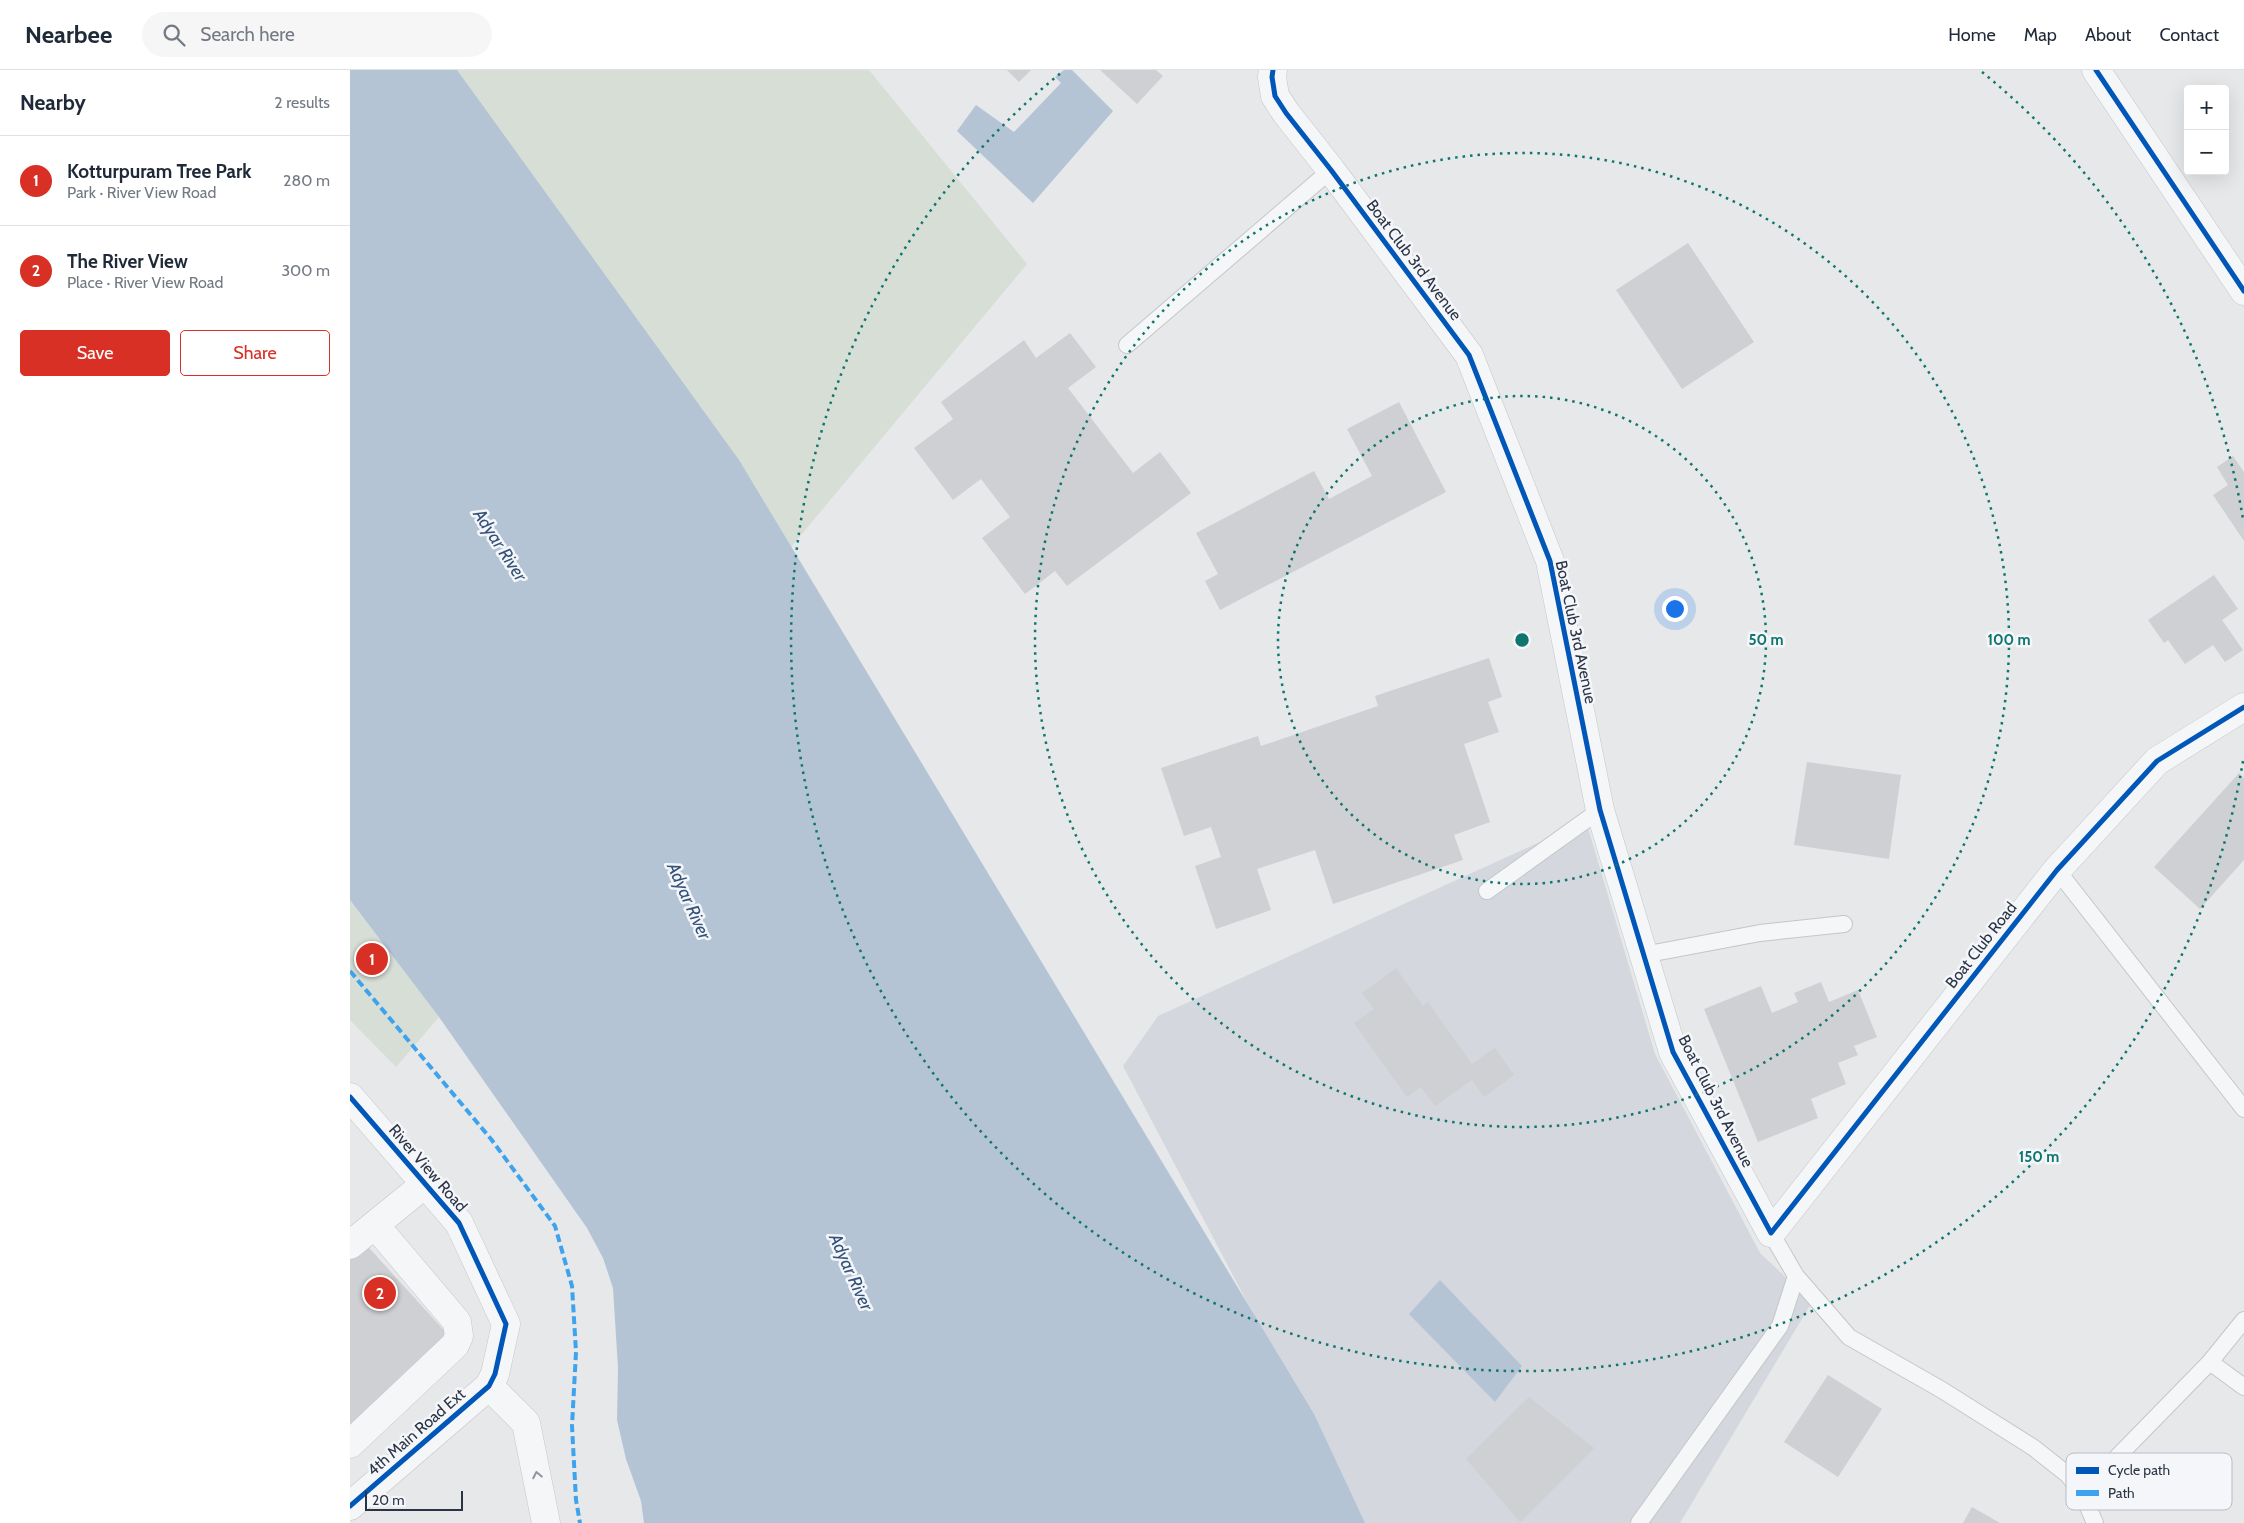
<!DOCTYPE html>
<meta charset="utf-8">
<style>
:root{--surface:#fff;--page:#f6f6f7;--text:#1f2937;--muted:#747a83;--line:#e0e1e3;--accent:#d93025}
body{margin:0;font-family:Cabin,sans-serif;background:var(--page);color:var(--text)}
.controls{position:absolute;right:15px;top:15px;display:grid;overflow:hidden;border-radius:5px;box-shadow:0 5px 20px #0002}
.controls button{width:45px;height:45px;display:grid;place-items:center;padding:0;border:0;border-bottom:1px solid var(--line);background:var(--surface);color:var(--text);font:25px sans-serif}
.scale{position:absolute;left:15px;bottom:12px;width:98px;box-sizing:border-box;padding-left:5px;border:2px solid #2b3445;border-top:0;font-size:14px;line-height:18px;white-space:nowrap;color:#2b3445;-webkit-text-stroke:4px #f4f6f9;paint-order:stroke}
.you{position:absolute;left:1324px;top:538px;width:18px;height:18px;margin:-12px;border:4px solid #fff;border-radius:50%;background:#1a73e8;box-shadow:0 0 0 8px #1a73e833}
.badge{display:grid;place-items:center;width:32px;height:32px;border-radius:50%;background:var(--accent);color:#fff;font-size:16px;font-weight:700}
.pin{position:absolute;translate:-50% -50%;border:2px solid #fff;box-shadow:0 1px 5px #0006}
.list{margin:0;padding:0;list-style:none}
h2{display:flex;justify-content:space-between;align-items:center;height:65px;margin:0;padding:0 20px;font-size:21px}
h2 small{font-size:16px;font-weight:400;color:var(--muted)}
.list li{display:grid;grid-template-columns:32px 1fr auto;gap:15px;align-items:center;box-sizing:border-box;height:90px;padding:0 20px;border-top:1px solid var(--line)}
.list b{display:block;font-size:19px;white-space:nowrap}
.list p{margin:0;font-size:16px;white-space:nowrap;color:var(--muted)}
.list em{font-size:16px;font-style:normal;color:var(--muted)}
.actions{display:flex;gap:10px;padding:15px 20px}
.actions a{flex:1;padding:11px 0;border:1px solid var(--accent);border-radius:5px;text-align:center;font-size:18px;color:var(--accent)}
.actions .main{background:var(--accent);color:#fff}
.icon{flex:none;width:28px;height:28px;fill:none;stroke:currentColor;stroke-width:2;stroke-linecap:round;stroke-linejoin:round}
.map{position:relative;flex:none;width:1894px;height:1453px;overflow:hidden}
header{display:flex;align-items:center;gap:30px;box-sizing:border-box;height:70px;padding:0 25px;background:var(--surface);border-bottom:1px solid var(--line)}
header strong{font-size:24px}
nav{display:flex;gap:28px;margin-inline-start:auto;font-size:18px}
.search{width:350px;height:45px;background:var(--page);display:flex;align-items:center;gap:12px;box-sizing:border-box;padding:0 18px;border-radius:28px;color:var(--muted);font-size:19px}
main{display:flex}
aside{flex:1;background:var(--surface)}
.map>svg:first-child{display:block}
.built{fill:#d4d7dd}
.green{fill:#d6ded6}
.water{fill:#b4c4d5}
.building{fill:#ced0d3}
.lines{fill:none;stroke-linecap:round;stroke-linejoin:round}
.lane-casing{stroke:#c4c6c8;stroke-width:18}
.street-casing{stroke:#c4c6c8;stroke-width:29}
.lane{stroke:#f5f6f7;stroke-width:16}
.street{stroke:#f5f6f7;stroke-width:28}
.quiet{stroke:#3ea3ec;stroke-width:4;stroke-dasharray:8 4;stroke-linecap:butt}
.cycleway-casing{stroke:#f4f6f9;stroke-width:8}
.cycleway{stroke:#0057b8;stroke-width:5}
.oneway{stroke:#90959e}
.ring{fill:none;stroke:#0f766e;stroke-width:2.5;stroke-dasharray:2.5 5}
.labels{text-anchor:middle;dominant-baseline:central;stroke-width:5;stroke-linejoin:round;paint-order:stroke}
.street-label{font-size:16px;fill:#2b3445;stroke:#f4f6f9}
.water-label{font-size:18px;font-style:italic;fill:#34527a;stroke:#f4f6f9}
.key{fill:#f4f6f9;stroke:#b8bcc3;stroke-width:1}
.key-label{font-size:14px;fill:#2b3445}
.centre{fill:#0f766e;stroke:#f4f6f9;stroke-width:2.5}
.ring-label{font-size:15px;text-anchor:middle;font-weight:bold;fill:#0f766e;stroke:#f4f6f9;stroke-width:5;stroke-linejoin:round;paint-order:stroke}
</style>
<header>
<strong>Nearbee</strong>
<div class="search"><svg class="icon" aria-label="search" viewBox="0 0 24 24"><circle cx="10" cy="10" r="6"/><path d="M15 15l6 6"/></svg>Search here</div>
<nav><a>Home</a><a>Map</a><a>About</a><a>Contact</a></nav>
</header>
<main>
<aside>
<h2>Nearby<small>2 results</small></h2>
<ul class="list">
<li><span class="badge">1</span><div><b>Kotturpuram Tree Park</b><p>Park · River View Road</p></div><em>280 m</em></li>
<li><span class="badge">2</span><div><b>The River View</b><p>Place · River View Road</p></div><em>300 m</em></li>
</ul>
<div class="actions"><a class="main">Save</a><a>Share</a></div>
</aside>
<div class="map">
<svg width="1894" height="1453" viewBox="0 0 1894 1453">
<rect width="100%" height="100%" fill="#e6e8ea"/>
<path class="built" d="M1236,751L1305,984L1410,1183L1462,1232L1330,1453H1013L773,996L808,946Z"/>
<path class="green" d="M74,0H519L677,194L431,489Z
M0,830L89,947L46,997L0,950Z"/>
<path class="water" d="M0,0H107L389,390L964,1344L1015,1453H294L291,1431L276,1389L267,1350L268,1298L263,1218L253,1188L237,1158L89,947L0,830Z
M714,0H722L763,41L683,133L607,61L626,35L664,62L711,13L705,7Z
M1090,1210L1172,1296L1145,1332L1059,1244Z"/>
<path class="building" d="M657,0H681L669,12Z
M750,0H806L813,6L787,34Z
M1338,173L1404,272L1332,319L1266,220Z
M720,263L746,297L718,318L783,403L810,382L841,423L717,516L705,501L675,524L632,468L660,447L631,409L603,430L564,378L603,349L591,332L674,270L686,288Z
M1049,332L1096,422L870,540L855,511L868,504L846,463L964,401L979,429L1022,406L997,359Z
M1883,386L1894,402V471L1863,425L1878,415L1867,397Z
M1864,505L1888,539L1872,550L1893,580L1875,592L1863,575L1835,594L1818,570L1814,573L1798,550Z
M1139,588L1152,627L1138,632L1149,662L1114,674L1140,752L1104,765L1113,790L983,834L965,780L907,799L921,840L866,859L845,796L871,787L861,757L834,766L811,698L908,666L911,676L1028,636L1025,626Z
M1457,692L1551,705L1539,789L1444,775Z
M1889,703L1894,708V790L1850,839L1804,797Z
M1046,898L1073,936L1078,932L1122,994L1145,978L1164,1005L1134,1027L1122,1010L1085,1036L1071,1017L1057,1027L1004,953L1024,939L1012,923Z
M1471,912L1479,932L1508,920L1527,967L1504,976L1508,985L1488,993L1496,1014L1461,1029L1468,1048L1408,1072L1354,939L1411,916L1422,943L1448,932L1444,923Z
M11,1169L101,1268L0,1361V1179Z
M1478,1305L1532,1339L1488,1407L1434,1372Z
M1179,1327L1244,1378L1170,1452L1116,1389Z
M1622,1437L1650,1453H1613Z"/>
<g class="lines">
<defs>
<path id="lane" d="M777,275L981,100
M1707,800L1894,1039
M1137,821L1250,740
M1293,885L1410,863L1494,854
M1446,1206L1499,1267L1592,1320L1684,1378L1718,1405L1732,1423
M1860,1292L1894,1317
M1289,1453L1430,1256L1446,1206L1421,1163
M1745,1453L1732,1423L1860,1292L1894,1250"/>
<path id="street" d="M923,0L922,7L925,26L936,43L981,100L1119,285L1200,491L1250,740L1323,982L1421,1163L1707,800L1807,691L1894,637
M1746,0L1894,221
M0,1027L109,1153L156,1254L145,1304L139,1316L0,1436
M0,1175L75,1114
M139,1316L176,1353L196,1453
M0,1374L105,1275L109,1266L107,1252L25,1155"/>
</defs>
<use href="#lane" class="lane-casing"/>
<use href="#street" class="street-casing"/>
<use href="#lane" class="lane"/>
<use href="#street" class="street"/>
<path class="quiet" d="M0,901L141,1069L205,1156L222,1216L226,1282L222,1356L226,1430L230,1453"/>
<defs>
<path id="cycleway" d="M923,0L922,7L925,26L936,43L981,100L1119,285L1200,491L1250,740L1323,982L1421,1163L1707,800L1807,691L1894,637
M1746,0L1894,221
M0,1027L109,1153L156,1254L145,1304L139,1316L0,1436"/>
</defs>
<use href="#cycleway" class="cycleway-casing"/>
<use href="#cycleway" class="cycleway"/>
</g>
<defs><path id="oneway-chevron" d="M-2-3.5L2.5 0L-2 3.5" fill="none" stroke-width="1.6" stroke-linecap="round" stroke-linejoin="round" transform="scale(1.25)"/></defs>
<use class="oneway" href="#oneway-chevron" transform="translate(187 1405) rotate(-101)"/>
<g class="ring">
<circle cx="1172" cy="570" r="244"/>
<circle cx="1172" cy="570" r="487"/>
<path d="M1893 691A731 731 0 1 1 712 2M1632 2A731 731 0 0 1 1893 449"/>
</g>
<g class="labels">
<g class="street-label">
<text transform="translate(1064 190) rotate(53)">Boat Club 3rd Avenue</text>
<text transform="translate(1226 562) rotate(78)">Boat Club 3rd Avenue</text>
<text transform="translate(1631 875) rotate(-52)">Boat Club Road</text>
<text transform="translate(1366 1031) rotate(63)">Boat Club 3rd Avenue</text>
<text transform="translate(78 1098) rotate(49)">River View Road</text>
<text transform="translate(66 1362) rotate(-41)">4th Main Road Ext</text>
</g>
<g class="water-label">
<text transform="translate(150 475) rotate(57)">Adyar River</text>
<text transform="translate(339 831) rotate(66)">Adyar River</text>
<text transform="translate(501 1202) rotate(66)">Adyar River</text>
</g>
</g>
<rect x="1716" y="1383" width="166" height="57" rx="8" class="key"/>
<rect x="1726" y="1397" width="23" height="7" fill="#0057b8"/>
<rect x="1726" y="1420" width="23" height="6" fill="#3ea3ec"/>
<g class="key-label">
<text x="1758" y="1405">Cycle path</text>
<text x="1758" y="1428">Path</text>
</g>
<circle cx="1172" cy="570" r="8" class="centre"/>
<g class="ring-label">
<text x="1416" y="575">50 m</text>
<text x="1659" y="575">100 m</text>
<text x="1689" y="1092">150 m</text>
</g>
</svg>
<div class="controls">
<button>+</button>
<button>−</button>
</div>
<div class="scale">20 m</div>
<div class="you"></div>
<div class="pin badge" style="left:22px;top:889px">1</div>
<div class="pin badge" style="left:30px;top:1223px">2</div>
</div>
</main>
